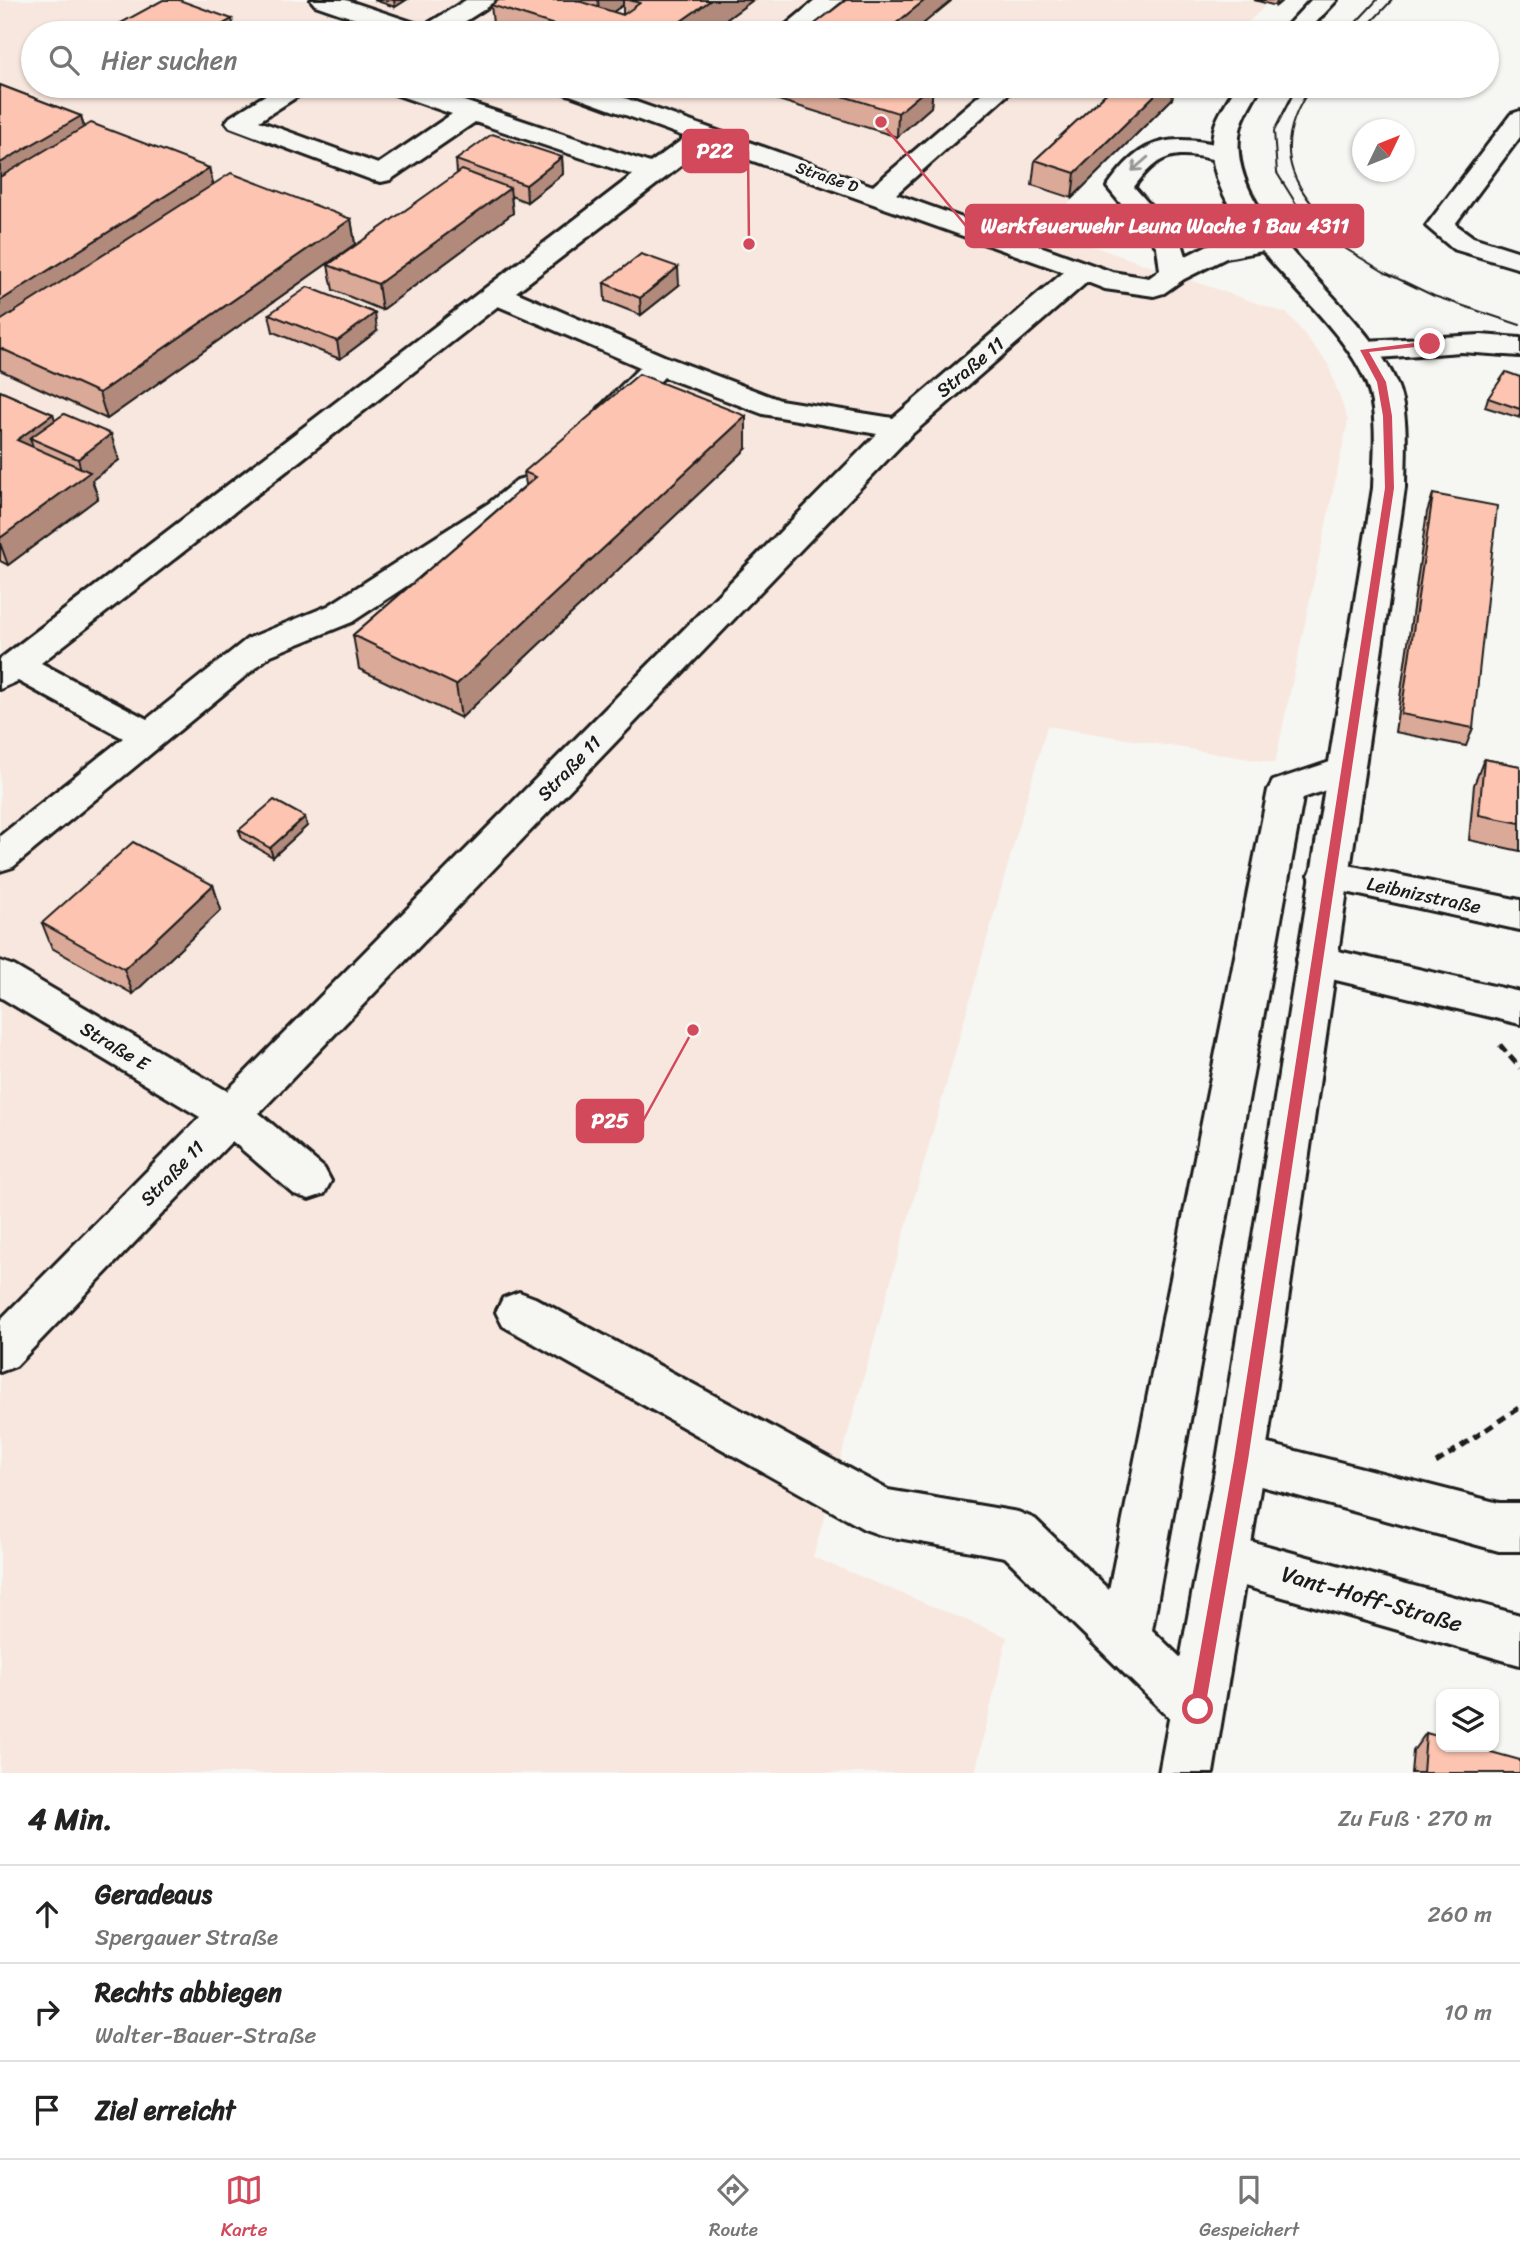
<!DOCTYPE html>
<html lang="de">
<meta charset="utf-8">
<style>
:root{--surface:#fff;--page:#f2f2f2;--text:#222;--muted:#767676;--line:#e0e0e0;--accent:#d1495b}
body{margin:0;font-family:Sriracha,sans-serif;background:var(--page);color:var(--text)}
.controls{position:absolute;right:21px;bottom:21px;display:grid;overflow:hidden;border-radius:14px;box-shadow:0 2px 5px #0004}
.controls button{width:63px;height:63px;display:grid;place-items:center;padding:0;border:0;border-bottom:2px solid var(--line);background:var(--surface);color:var(--text);font:35px sans-serif}
.compass{position:absolute;left:1352px;top:119px;width:63px;height:63px;border-radius:50%;background:var(--surface);box-shadow:0 2px 5px #0004;rotate:47deg}
.stop{position:absolute;width:21px;height:21px;margin:-16px;border:5px solid #d1495b;border-radius:50%;background:#fff}
.stop.end{background:#d1495b;border-color:#fff;box-shadow:0 2px 7px #0008}
.list{margin:0;padding:0;list-style:none}
h2{display:flex;justify-content:space-between;align-items:center;height:91px;margin:0;padding:0 28px;font-size:30px}
h2 small{font-size:23px;font-weight:400;color:var(--muted)}
.list li{display:grid;grid-template-columns:46px 1fr auto;gap:21px;align-items:center;box-sizing:border-box;height:98px;padding:0 28px;border-top:2px solid var(--line)}
.list b{display:block;font-size:26px;white-space:nowrap}
.list p{margin:0;font-size:23px;white-space:nowrap;color:var(--muted)}
.list em{font-size:23px;font-style:normal;color:var(--muted)}
.icon{flex:none;width:38px;height:38px;fill:none;stroke:currentColor;stroke-width:2;stroke-linecap:round;stroke-linejoin:round}
.map{position:relative;flex:none;width:1520px;height:1773px;overflow:hidden}
.search{position:absolute;background:var(--surface);box-shadow:0 2px 5px #0004;left:21px;right:21px;top:21px;height:77px;display:flex;align-items:center;gap:18px;box-sizing:border-box;padding:0 24px;border-radius:38px;color:var(--muted);font-size:26px}
.sheet{height:385px;background:var(--surface)}
nav{display:flex;justify-content:space-around;align-items:center;box-sizing:border-box;height:98px;border-top:2px solid var(--line);background:var(--surface);font-size:19px;color:var(--muted)}
nav a{display:grid;justify-items:center;gap:4px}
nav .on{color:var(--accent)}
.map>svg:first-child{display:block}
.built{fill:#f8e7de}
.lines{fill:none;stroke-linecap:round;stroke-linejoin:round}
.minor-casing{stroke:#1c1c1c;stroke-width:6}
.major-casing{stroke:#1c1c1c;stroke-width:6}
.path{stroke:#1c1c1c;stroke-width:5;stroke-dasharray:9 6;stroke-linecap:butt}
.minor{fill:#f6f6f2;fill-rule:evenodd}
.major{fill:#f6f6f2;fill-rule:evenodd}
.tram{stroke:#1c1c1c;stroke-width:2}
.wall{fill:#daa998;stroke:#1c1c1c;stroke-width:2;fill-rule:evenodd}
.shaded-wall{fill:#b18a7c;stroke:#1c1c1c;stroke-width:2}
.building{fill:#fdc5b1;stroke:#1c1c1c;stroke-width:2}
.oneway{stroke:#949492}
.route{fill:#d1495b}
.labels{text-anchor:middle;dominant-baseline:central;stroke-width:6;stroke-linejoin:round;paint-order:stroke}
.far-street-label{font-size:16px;fill:#1c1c1c;stroke:#f6f6f2}
.street-label{font-size:19px;fill:#1c1c1c;stroke:#f6f6f2}
.near-street-label{font-size:23px;fill:#1c1c1c;stroke:#f6f6f2}
.leader{fill:none;stroke:#d1495b;stroke-width:2.5}
.callout-dot{fill:#d1495b;stroke:#f6f6f2;stroke-width:2.5}
.callout{fill:#d1495b;stroke:#d1495b;stroke-width:2.5}
.callout-label{font-size:21px;text-anchor:middle;font-weight:bold;fill:#fff}
</style>
<div class="map">
<svg width="1520" height="1773" viewBox="0 0 1520 1773">
<rect width="100%" height="100%" fill="#f6f6f2"/>
<filter id="ink" filterUnits="userSpaceOnUse"><feTurbulence type="fractalNoise" baseFrequency=".0143" numOctaves="2"/><feDisplacementMap in="SourceGraphic" scale="14" xChannelSelector="R" yChannelSelector="G"/><feConvolveMatrix kernelMatrix="1 2 1 2 8 2 1 2 1" color-interpolation-filters="sRGB"/></filter>
<g filter="url(#ink)">
<path class="built" d="M0,0H1283L1276,6L1267,4L1237,33H33V86H1185L1043,229L1288,314L1328,364L1348,421L1275,763L1047,726L813,1557L1007,1637L975,1773H0Z"/>
<g class="lines">
<defs>
<path id="minor" d="M311,0H346L424,26L466,0H495L491,5L447,33H396L315,5Z
M816,0H843L803,33H776Z
M280,86H310L306,91L259,121L378,164L452,114L386,91L383,86H419L650,163L686,137L559,91L555,86H591L873,186L990,86H1017L896,194L1112,272L1149,278L1160,270L1157,247L1107,187C1144,133 1174,134 1234,148L1238,154L1234,160C1224,162 1217,160 1207,158C1171,150 1156,157 1134,187L1181,240L1186,256L1208,245L1268,234L1278,236L1282,242L1278,248L1226,258L1184,279L1164,293L1154,296L1105,289L1087,282L911,435L259,1113L324,1168L331,1181L324,1194L309,1199L294,1194L232,1141L16,1366L0,1372V1320L200,1117L0,997V961L14,966L227,1091L877,434L763,414L664,377L621,422L610,424L599,422L595,415L599,408L640,367L498,306L41,663L147,719L247,639L328,606L489,503L517,480L528,477L539,480L544,487L511,517L352,622L271,655L13,867L0,871V836L123,738L18,681L0,689V659L633,175L475,122L390,180L381,182L372,180L230,127L226,122L230,117ZM708,145L1064,272L893,418L780,400L664,356L516,292Z
M1520,111V137L1455,224L1473,237L1520,252V269L1453,249L1426,226L1511,114Z
M1481,335L1520,338V356L1461,352L1364,359L1354,356L1349,350L1354,344L1364,341Z
M1345,757L1358,761L1363,770L1358,779L1303,798L1152,1630L1215,1691L1223,1709L1215,1727L1197,1735L1179,1727L1005,1557L881,1535L864,1529L503,1326L496,1312L503,1298L519,1292L535,1298L888,1490L1018,1512L1035,1519L1109,1590L1268,790L1273,781Z
M1328,861L1520,900V930L1314,885L1309,875L1314,865Z
M1316,946L1520,992V1024L1302,972L1296,961L1302,950Z
M1241,1437L1499,1503H1520V1551H1499L1224,1476L1217,1460L1224,1444Z
M1224,1534L1520,1615V1665L1206,1575L1199,1558L1206,1541Z"/>
<path id="major" d="M1311,0H1337L1306,33H1280Z
M1236,86H1261C1254,99 1243,115 1240,130C1223,220 1361,300 1396,382C1410,414 1405,454 1405,488L1265,1460L1213,1773H1159L1217,1460L1373,488C1374,454 1379,414 1366,382C1334,303 1193,220 1214,129C1217,115 1229,99 1236,86Z"/>
</defs>
<use href="#minor" class="minor-casing"/>
<use href="#major" class="major-casing"/>
<path class="path" d="M1500,1045L1520,1068
M1436,1463L1520,1407"/>
<use href="#minor" class="minor"/>
<use href="#major" class="major"/>
<path class="tram" d="M1346,33L1377,0
M1361,33L1392,0
M1297,86L1274,131L1277,173L1300,210L1338,244L1384,272L1434,296L1520,325
M1312,86C1265,152 1295,196 1351,242"/>
</g>
<path class="wall" d="M374,0H406L395,7Z
M499,0H753L708,33H494L491,5ZM623,5V15L613,12Z
M1254,0H1283L1276,6Z
M0,85L81,116L84,127L209,168L213,184L351,219L355,244L107,419L0,370Z
M769,86H933L931,107L897,137L769,97Z
M1114,86H1174L1172,99L1072,198L1032,185L1035,160Z
M562,157L563,174L527,202L511,196L513,213L382,310L333,290L328,265L457,174L456,160Z
M604,283L679,285L641,315L605,301Z
M269,314L377,331L340,359L273,332Z
M1520,377V418L1485,407L1488,398Z
M0,391L53,414L55,420L119,460L92,480L98,498L8,565L0,561Z
M746,449L461,718L359,669L353,635L526,485L524,472Z
M1433,494L1473,728L1466,746L1395,732L1427,512Z
M1484,759L1520,766V851L1469,840L1474,785Z
M307,826L273,857L242,839L239,830Z
M213,885L221,910L133,994L52,948L42,923Z
M1426,1733L1520,1773H1411L1413,1751Z"/>
<path class="shaded-wall" d="M394,0H406L395,7Z
M598,0H623V5L600,21Z
M711,0H753L708,33H664Z
M925,0H951V1L912,33H884Z
M1277,0H1283L1276,6Z
M232,19L235,33H207Z
M930,86H933L931,107L897,137L898,113Z
M1164,86H1174L1172,99L1072,198L1075,173Z
M81,116L87,140L0,192V163Z
M562,157L563,174L527,202L526,185Z
M209,168L215,193L0,331V301Z
M510,188L513,213L382,310L378,284Z
M351,219L355,244L107,419L99,393Z
M678,267L679,285L641,315L640,298Z
M375,313L377,331L340,359L337,341Z
M53,414L62,440L30,438L37,458L17,440Z
M746,416V449L461,718L456,685Z
M111,434L119,460L92,480L98,498L8,565L0,543V538L83,477L78,459Z
M305,817L307,826L273,857L270,848Z
M213,885L221,910L133,994L124,969Z"/>
<path class="building" d="M163,0H179L232,19L207,33H116L108,30Z
M499,0H575L623,15L640,3L629,0H711L664,33H580L491,5Z
M846,0H925L884,33H803Z
M0,85L81,116L0,163Z
M810,86H930L898,113Z
M1114,86H1164L1075,173L1035,160Z
M91,123L209,168L0,301V177Z
M492,134L562,157L526,185L456,160Z
M462,170L510,188L378,284L328,265Z
M231,173L351,219L99,393L0,348V321Z
M641,254L678,267L640,298L604,283Z
M308,287L375,313L337,341L269,314Z
M1506,372L1520,377V409L1488,398Z
M639,374L746,416L456,685L353,635L536,477L524,472Z
M0,391L53,414L17,440L90,472L0,538Z
M64,414L111,434L78,459L30,438Z
M1433,494L1497,506L1473,728L1401,714Z
M1484,759L1520,766V823L1479,815Z
M274,800L305,817L270,848L239,830Z
M133,842L213,885L124,969L42,923Z
M1426,1733L1441,1737V1747H1473L1520,1760V1773H1423Z"/>
<defs><path id="oneway-shaft" d="M-6 0H5M1.5-3L5.5 0L1.5 3" fill="none" stroke-width="1.6" stroke-linecap="round" stroke-linejoin="round" transform="scale(1.75)"/></defs>
<use class="oneway" href="#oneway-shaft" transform="translate(1140 164) rotate(139)"/>
</g>
<path class="route" d="M1430,341L1435,344L1434,345L1369,352L1386,382L1392,416L1394,488L1248,1460L1205,1709L1203,1715L1198,1717L1192,1715L1190,1709L1234,1460L1385,488L1383,416L1377,382L1360,350Z"/>
<g class="labels">
<g class="far-street-label">
<text transform="translate(827 177) rotate(19)">Straße D</text>
</g>
<g class="street-label">
<text transform="translate(970 367) rotate(-40)">Straße 11</text>
<text transform="translate(569 768) rotate(-46)">Straße 11</text>
<text transform="translate(1424 895) rotate(12)">Leibnizstraße</text>
<text transform="translate(115 1046) rotate(31)">Straße E</text>
<text transform="translate(172 1173) rotate(-46)">Straße 11</text>
</g>
<g class="near-street-label">
<text transform="translate(1372 1599) rotate(16)">Vant-Hoff-Straße</text>
</g>
</g>
<path class="leader" d="M749 244L748 151M881 122L966 226M693 1030L643 1121"/>
<g class="callout-dot">
<circle cx="749" cy="244" r="7"/>
<circle cx="881" cy="122" r="7"/>
<circle cx="693" cy="1030" r="7"/>
</g>
<g class="callout">
<rect x="683" y="130" width="65" height="42" rx="7"/>
<rect x="966" y="205" width="397" height="42" rx="7"/>
<rect x="577" y="1100" width="66" height="42" rx="7"/>
</g>
<g class="callout-label">
<text x="715" y="158">P22</text>
<text x="1165" y="233">Werkfeuerwehr Leuna Wache 1 Bau 4311</text>
<text x="610" y="1128">P25</text>
</g>
</svg>
<div class="controls">
<button><svg class="icon" aria-label="layers" viewBox="0 0 24 24"><path d="M12 4l9 5-9 5-9-5zM3 14l9 5 9-5"/></svg></button>
</div>
<svg class="compass" viewBox="-18 -18 36 36"><path d="M0-13l5 13h-10z" fill="#e53935"/><path d="M0 13l5-13h-10z" fill="#767676"/></svg>
<div class="stop" style="left:1198px;top:1709px"></div>
<div class="stop end" style="left:1430px;top:344px"></div>
<div class="search"><svg class="icon" aria-label="search" viewBox="0 0 24 24"><circle cx="10" cy="10" r="6"/><path d="M15 15l6 6"/></svg>Hier suchen</div>
</div>
<section class="sheet">
<h2>4 Min.<small>Zu Fuß · 270 m</small></h2>
<ul class="list">
<li><svg class="icon" aria-label="ahead" viewBox="0 0 24 24"><path d="M12 20V5M6 11l6-6 6 6"/></svg><div><b>Geradeaus</b><p>Spergauer Straße</p></div><em>260 m</em></li>
<li><svg class="icon" aria-label="right" viewBox="0 0 24 24"><path d="M7 20v-9h11M14 6l5 5-5 5"/></svg><div><b>Rechts abbiegen</b><p>Walter-Bauer-Straße</p></div><em>10 m</em></li>
<li><svg class="icon" aria-label="arrive" viewBox="0 0 24 24"><path d="M6 21V4h12l-3 4 3 4H6"/></svg><div><b>Ziel erreicht</b></div></li>
</ul>
</section>
<nav>
<a class="on"><svg class="icon" aria-label="map" viewBox="0 0 24 24"><path d="M3 6l6-2 6 2 6-2v14l-6 2-6-2-6 2zM9 4v14M15 6v14"/></svg>Karte</a>
<a><svg class="icon" aria-label="directions" viewBox="0 0 24 24"><path d="M12 3l9 9-9 9-9-9zM9 14v-3h6M13 9l2 2-2 2"/></svg>Route</a>
<a><svg class="icon" aria-label="saved" viewBox="0 0 24 24"><path d="M7 4h10v16l-5-4-5 4z"/></svg>Gespeichert</a>
</nav>
